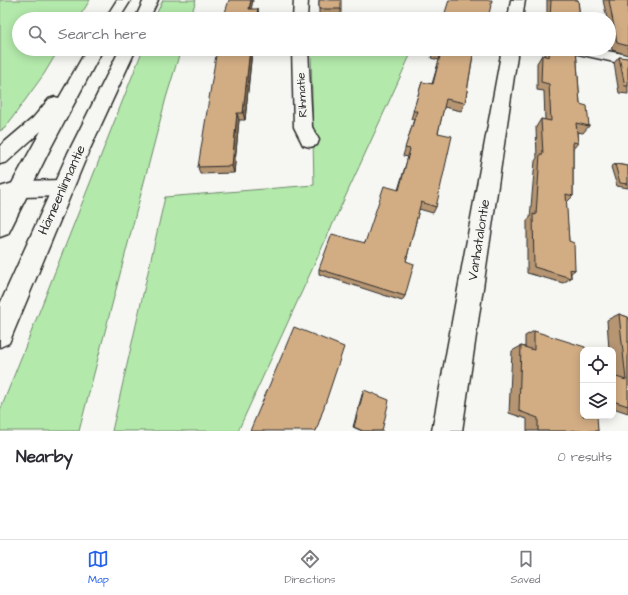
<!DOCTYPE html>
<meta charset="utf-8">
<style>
:root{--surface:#fff;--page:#f2f2f3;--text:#2b2b33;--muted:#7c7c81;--line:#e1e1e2;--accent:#2563eb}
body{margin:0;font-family:"Architects Daughter",sans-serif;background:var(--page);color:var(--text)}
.controls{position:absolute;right:12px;bottom:12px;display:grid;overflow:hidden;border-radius:8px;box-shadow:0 2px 10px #0003}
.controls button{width:36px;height:36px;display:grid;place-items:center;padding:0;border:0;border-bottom:1px solid var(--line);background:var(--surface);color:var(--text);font:20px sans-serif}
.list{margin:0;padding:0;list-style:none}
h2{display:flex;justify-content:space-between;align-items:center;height:52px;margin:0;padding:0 16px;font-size:17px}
h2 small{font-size:13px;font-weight:400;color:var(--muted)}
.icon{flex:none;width:22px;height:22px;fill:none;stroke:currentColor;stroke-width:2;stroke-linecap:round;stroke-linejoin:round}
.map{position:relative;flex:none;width:628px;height:431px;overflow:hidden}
.search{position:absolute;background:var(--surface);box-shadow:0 2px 10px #0003;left:12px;right:12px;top:12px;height:44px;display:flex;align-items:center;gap:10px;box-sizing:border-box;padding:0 14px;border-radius:22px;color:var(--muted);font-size:15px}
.sheet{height:108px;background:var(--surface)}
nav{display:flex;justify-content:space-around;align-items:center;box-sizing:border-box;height:56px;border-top:1px solid var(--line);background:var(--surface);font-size:11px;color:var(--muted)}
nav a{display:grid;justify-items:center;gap:2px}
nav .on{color:var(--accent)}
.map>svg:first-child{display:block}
.green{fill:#b3e9ab;stroke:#6f8a6b}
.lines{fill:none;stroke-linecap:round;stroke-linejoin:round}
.minor-casing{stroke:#2b2b2b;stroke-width:3}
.tertiary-casing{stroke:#2b2b2b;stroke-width:3}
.primary-casing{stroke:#2b2b2b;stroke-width:3}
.minor{fill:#f6f6f2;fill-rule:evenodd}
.tertiary{fill:#f6f6f2;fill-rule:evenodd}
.primary{fill:#f6f6f2;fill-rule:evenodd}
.wall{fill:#b59572;stroke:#2b2b2b}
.shaded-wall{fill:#93795c;stroke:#2b2b2b}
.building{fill:#d2ad84;stroke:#2b2b2b}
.labels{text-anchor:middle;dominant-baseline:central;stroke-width:3.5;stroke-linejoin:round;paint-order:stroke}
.far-street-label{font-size:12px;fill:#2b2b2b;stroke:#f6f6f2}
.street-label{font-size:14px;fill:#2b2b2b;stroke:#f6f6f2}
</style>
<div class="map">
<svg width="628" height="431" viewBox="0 0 628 431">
<rect width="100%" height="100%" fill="#f6f6f2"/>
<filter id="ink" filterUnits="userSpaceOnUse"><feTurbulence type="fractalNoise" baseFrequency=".025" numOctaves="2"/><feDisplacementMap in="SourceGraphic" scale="8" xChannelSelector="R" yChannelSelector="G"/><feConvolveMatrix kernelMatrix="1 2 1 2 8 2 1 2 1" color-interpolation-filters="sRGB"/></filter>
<g filter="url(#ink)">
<path class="green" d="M0,0H90L78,19H19V49H59L44,74L5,128L0,131Z
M163,0H196L190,19H154Z
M143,49H181L166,98L79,431H0V411Z
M311,49H413L238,431H112L165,197L314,185Z"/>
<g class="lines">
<defs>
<path id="minor" d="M294,0H308L307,19H293Z
M292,49H308L312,127L319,140L317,145L310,147L303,145L294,127Z
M566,49H597L628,55V65L569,52Z"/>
<path id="tertiary" d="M511,0H525L522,19H508Z
M502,49H518L462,431H432Z
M63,180L70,182L73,188L70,194L63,196L21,197L0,205V187L20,181Z"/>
<path id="primary" d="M117,0H131L119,19H105Z
M144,0H158L149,19H135Z
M87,49H103L49,151L8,234L0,237V205L41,131L7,162L0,164V146L33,118L49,99L55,97L59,98Z
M120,49H136L88,153L9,343L0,347V304L68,153Z"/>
</defs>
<use href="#minor" class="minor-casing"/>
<use href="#tertiary" class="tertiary-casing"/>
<use href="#primary" class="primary-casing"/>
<use href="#minor" class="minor"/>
<use href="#tertiary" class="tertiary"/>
<use href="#primary" class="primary"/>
</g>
<path class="wall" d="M319,0L341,9V16H319Z
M547,0H578L580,19H547Z
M603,0H628V55L612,50L609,33V19H607Z
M434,49H474L465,103L461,111L444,107L438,133L436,207L433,213L419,209L406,261L405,296L402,301L319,274V269L365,243L398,190L408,157L403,156L414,119H411L422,82L432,84L439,60L431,58Z
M545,49H576L580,104L589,126L583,133L577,132L578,143L573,149V196L566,203L569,241L575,270L571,273V278L563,283L527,273V220L530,218L535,161L537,158L536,127L541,119L545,120L544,91L537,90V63L542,55L545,56Z
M252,52L245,120H239L234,173L200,174L198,167Z
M619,57L628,58V94L619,93L614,63Z
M615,164L628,166V188L617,186L611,167Z
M619,314L628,317V413L613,408V350H609L607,320Z
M534,331L583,350L598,431H527V419L509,413L512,351L521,346L525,347V336Z
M364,390L382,431H362L353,427L363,391Z"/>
<path class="shaded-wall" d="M251,0H253L250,16L249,9Z
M258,9L259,16L258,19H256Z
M250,49H252L245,120L243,113Z
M237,113L239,120L234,173L232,166Z"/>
<path class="building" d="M229,0H251L249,9H258L256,19H223Z
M319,0H341V9H319Z
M449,0H492L488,19H443Z
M551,0H578L580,19H550Z
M609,0H628V46L617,43Z
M217,49H250L243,113H237L232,166L198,167Z
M434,49H474L465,103L446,99L438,133L452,136L436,207L421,202L406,261L414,264L405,296L319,269L332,234L365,243L384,186L399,190L410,149L405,148L417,111H413L422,82L433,84L441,52L433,50Z
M550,49H576L580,104L587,106L589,126L576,123L578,143L573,142V196L566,194L569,241L574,243L575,270L570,269L571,278L534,267L533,214L536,215L540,154H543L541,119L551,121L549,84L541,82L542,55L549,57Z
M619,57L628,58V86H625Z
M615,164L628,166V184L620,183Z
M619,314L628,317V406L613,401V376L626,380Z
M294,327L344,347L316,431H250Z
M534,331L585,347L586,350H583V416H597L598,431H576L573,430V431H538V418L519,411L521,346L534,350Z
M364,390L389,400L382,431H363L354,427Z"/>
</g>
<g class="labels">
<g class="far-street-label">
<text transform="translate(302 95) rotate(-93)">Rihmatie</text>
</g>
<g class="street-label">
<text transform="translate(62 190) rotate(-66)">Hämeenlinnantie</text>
<text transform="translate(479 240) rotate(-81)">Vanhatalontie</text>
</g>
</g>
</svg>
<div class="controls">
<button><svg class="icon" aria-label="locate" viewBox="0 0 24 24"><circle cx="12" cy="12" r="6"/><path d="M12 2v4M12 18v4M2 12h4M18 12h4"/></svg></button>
<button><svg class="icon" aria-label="layers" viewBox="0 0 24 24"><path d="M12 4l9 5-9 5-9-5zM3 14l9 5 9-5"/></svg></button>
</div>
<div class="search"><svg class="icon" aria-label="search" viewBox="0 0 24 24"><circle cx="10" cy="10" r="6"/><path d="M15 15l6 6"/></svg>Search here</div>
</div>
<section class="sheet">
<h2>Nearby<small>0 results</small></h2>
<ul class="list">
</ul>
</section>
<nav>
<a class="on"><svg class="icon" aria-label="map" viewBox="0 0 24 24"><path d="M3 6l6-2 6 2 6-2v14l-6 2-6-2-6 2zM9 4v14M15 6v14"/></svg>Map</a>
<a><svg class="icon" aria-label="directions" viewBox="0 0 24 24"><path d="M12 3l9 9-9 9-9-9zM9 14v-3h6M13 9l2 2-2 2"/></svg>Directions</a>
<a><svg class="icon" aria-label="saved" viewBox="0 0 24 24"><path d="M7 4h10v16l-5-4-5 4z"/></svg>Saved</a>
</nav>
